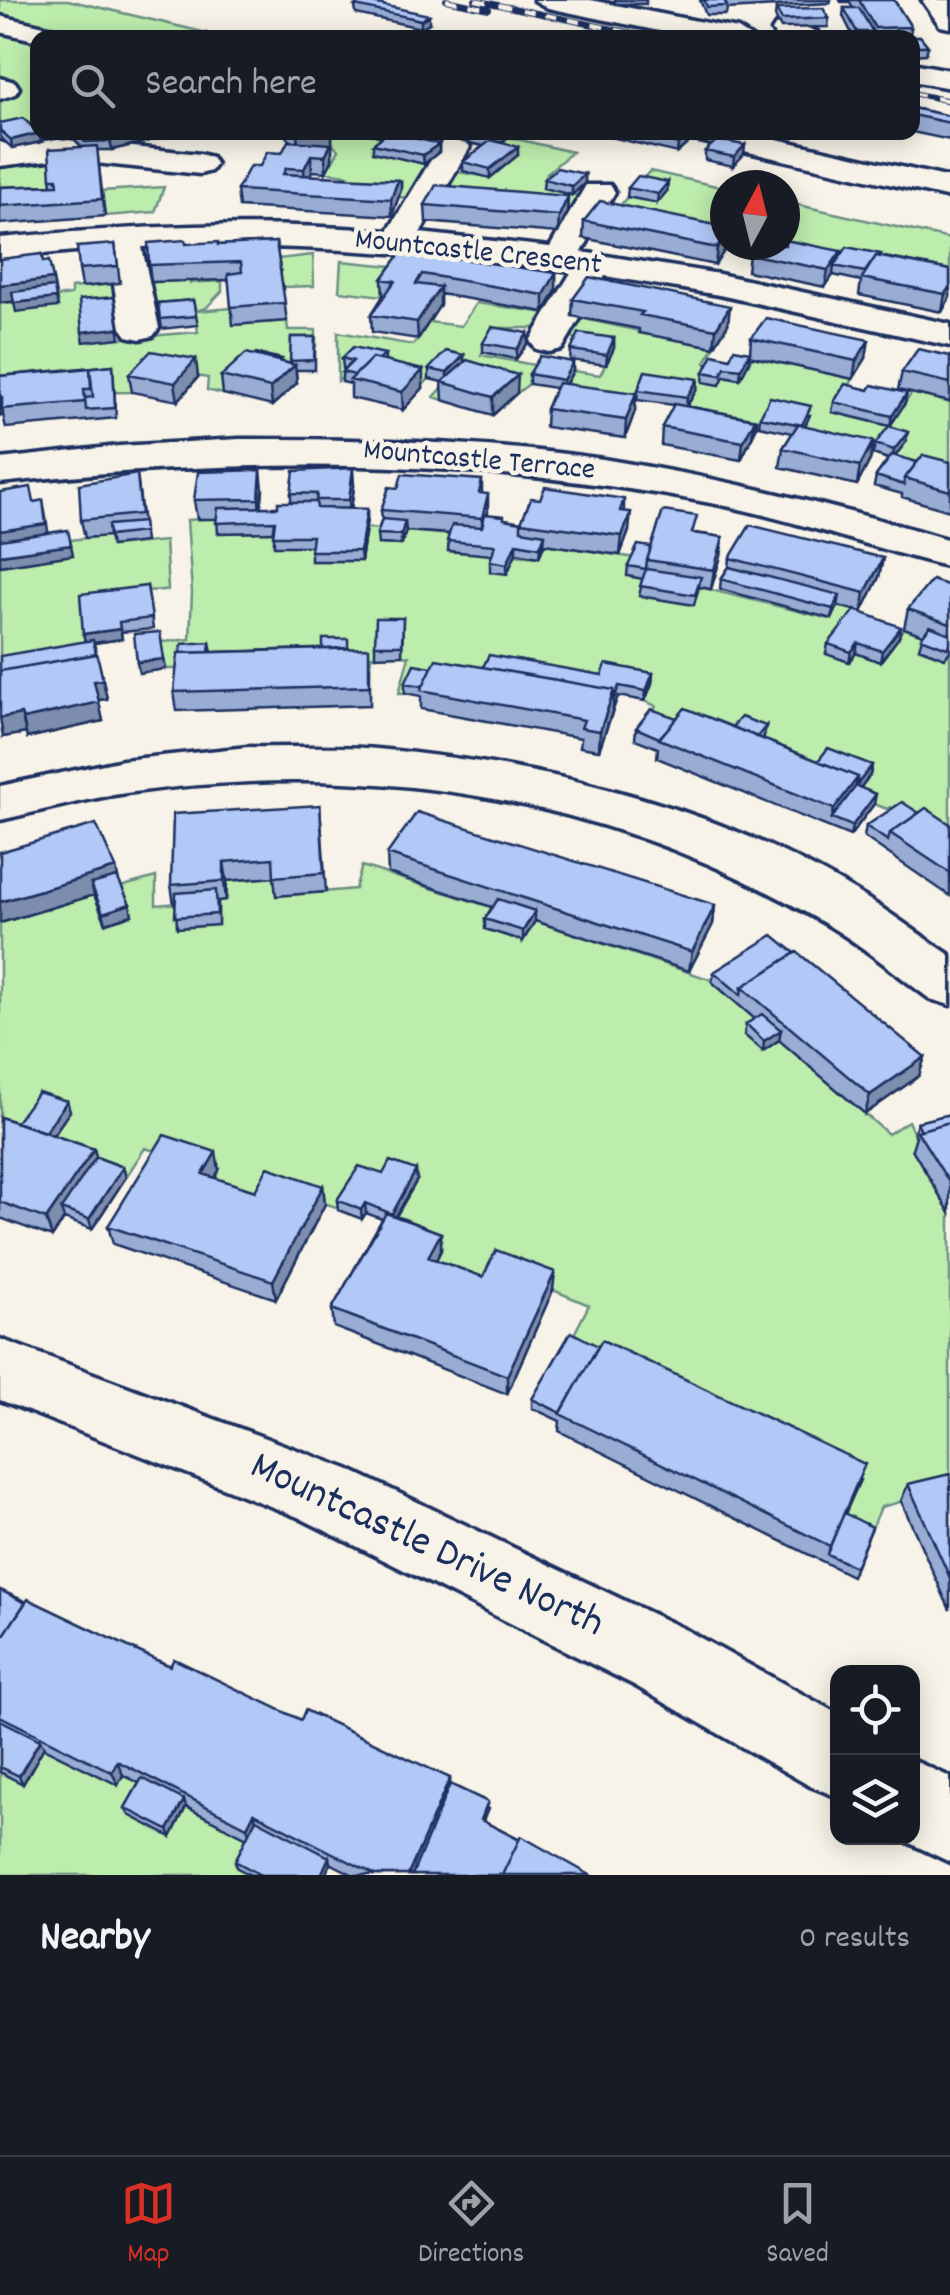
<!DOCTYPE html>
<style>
:root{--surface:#171b24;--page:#242831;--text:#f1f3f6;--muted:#9ea1a6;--line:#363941;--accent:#d93025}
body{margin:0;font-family:Dekko,sans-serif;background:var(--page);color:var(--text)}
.controls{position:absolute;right:30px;bottom:30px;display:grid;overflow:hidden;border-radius:20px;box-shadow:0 5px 25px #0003}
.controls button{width:90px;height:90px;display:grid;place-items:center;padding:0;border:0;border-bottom:2px solid var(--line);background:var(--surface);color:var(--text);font:50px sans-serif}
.compass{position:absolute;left:710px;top:170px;width:90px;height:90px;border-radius:50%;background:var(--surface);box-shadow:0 5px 25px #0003;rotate:7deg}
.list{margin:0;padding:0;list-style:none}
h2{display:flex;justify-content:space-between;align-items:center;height:130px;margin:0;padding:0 40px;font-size:42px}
h2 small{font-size:32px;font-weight:400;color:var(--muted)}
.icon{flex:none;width:55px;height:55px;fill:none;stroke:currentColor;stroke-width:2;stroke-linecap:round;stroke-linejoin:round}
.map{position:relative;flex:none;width:950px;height:1875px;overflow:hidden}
.search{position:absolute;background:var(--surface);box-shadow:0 5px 25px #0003;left:30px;right:30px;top:30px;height:110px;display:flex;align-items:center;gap:25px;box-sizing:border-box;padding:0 35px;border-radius:20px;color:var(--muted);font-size:38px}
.sheet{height:280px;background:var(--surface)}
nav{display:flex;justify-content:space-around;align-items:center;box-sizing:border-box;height:140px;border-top:2px solid var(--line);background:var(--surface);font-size:28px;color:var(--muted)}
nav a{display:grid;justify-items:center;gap:5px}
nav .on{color:var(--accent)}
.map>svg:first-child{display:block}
.green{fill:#bdedac;stroke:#6c8e85;stroke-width:2.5}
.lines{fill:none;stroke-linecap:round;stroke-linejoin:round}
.minor-casing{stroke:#1b2f5e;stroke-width:7}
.minor{fill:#f7f3e8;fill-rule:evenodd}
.rail-casing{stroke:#1b2f5e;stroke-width:6}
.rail{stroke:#f7f3e8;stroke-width:4;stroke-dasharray:12;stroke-linecap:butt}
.wall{fill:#99add4;stroke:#1b2f5e;stroke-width:2.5}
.shaded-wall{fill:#7d8dad;stroke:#1b2f5e;stroke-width:2.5}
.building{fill:#b2c9f7;stroke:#1b2f5e;stroke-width:2.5}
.labels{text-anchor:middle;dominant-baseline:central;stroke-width:9;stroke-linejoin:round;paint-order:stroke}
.far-street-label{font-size:30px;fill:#1b2f5e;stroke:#f7f3e8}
.near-street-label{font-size:42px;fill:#1b2f5e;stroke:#f7f3e8}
</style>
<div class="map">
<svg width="950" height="1875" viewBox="0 0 950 1875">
<rect width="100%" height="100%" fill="#f7f3e8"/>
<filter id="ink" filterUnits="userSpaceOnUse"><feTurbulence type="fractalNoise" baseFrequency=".01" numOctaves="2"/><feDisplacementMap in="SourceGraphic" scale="20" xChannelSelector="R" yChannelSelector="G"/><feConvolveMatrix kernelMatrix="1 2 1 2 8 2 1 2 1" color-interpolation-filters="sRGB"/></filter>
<g filter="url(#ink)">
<path class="green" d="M0,0H68L207,33L206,38L98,37L0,16Z
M0,28L38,38L37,123L0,132Z
M321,133H367L392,139L375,152L432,166L411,198L398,197L400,190L333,181L347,175L326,172L339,150Z
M508,137L572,152L547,173L557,176L545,188L580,196L573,213L450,196L444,177L451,171L490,177L516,156L492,150Z
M57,155L54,195L0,202V165Z
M650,171L725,188V244L620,206L627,197L657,203L666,191L637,185Z
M164,187L155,212L105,216L102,191Z
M785,202L950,239V288L838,268L785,245Z
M313,255L314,286L282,287L278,259Z
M341,261L403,267L383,296L339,291Z
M189,280L190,283L222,281V291L206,308L196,311L232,308L234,325L287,321L288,330H316V346L292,347L291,382L223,394L207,390L208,378L153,369L132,392L0,394V303L58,307L56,297L71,295V288L127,283V287L106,300L84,341L198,332L195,310L159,313L152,307L142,283Z
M476,303L554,314L545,328H497L481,355L539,366L529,384L517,393L468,378L443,400L434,397L464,365L447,361L421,387L343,367L353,370L338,381V332L413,345L429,322L461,326Z
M570,316L714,347L705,362L724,376L740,379L752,357L853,379L833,412L889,426L912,393L950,403V482L873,454L870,460L795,442L809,415L769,407L756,429L716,422L676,423L696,389L645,381L632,411L562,390L573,371L600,375L613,349L577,340L566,332Z
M219,518L218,533L276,531L313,546L312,561H361L366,528L382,529L378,544L401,545L406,531L452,535L448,550L539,557L545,544L636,558L699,587L831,619L838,606L862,612L826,653L849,662L856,653L880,661L904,628L928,637L919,649L945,658L950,651V847L890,807L887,809L854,796L869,775L810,778L650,719L656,706L645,701L651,684L480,685L415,674L405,693H399L409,656L402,655V628H377L375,656H371L370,667L166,669L161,642L190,639L192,592L187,520Z
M110,535L112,546L165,541L168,590L116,592L86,652L0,667V566L73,555L70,540Z
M362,866L497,909L486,929L522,941L535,921L709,979L761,1024L762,1051L779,1040L888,1134L908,1121L950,1213V1489L881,1507L869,1535L841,1522L859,1480L570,1342L589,1305L553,1290L483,1295L387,1231L416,1181L339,1208L271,1186L258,1210L207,1193L219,1170L145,1148L126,1177L0,1133V923L94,895L106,923L120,887L156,877V905L177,903L178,928L218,924V901L226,900L227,881L275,877L277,896L355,889Z
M44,1747L118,1784L123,1775L145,1785L171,1837L186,1807L251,1840V1875H0V1772L23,1783Z"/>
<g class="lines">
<defs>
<path id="minor" d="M534,0H590L738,29L752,38H693L548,8Z
M922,0H950V28L940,26Z
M0,16L71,32L75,38H38V41L0,32Z
M786,22L818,32L822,38L776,37L772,31L776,25Z
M912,63L950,70V88L912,81Z
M0,78L15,82L19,88L15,94L0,99Z
M685,132H745L950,178V198L700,141L689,139Z
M454,137L465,140L470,147L420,233L550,247L586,185H610L615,192L582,252L719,274L950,324V346L719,295L605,276L562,349L549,352L536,349L530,341L572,271C428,253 287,243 142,247L159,328L153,336L140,339L127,336L121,328L108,248L0,258V238C129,226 258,220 388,231L443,140Z
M57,139L200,154L211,157L216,164L211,171L200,174L57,159L0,166V142L14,147Z
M239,439C361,439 483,441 603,459C721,478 836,506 950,540V567C871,548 796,520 716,504C478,457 240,457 0,483V459L119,446Z
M248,747C290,748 335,745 377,749C546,765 724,807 868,899C896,917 923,937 950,955V1005L930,999C896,974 862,945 826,924C610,796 373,759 126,793C84,799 42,811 0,820V786L123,760Z
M0,1339L348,1469L688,1631L838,1714V1797L810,1786L634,1685L298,1517L0,1400Z
M912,1760L950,1777V1862L899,1838H912Z"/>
</defs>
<use href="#minor" class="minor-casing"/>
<use href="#minor" class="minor"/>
<defs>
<path id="rail" d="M446,0L489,9
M475,0L655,38
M912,93L950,101"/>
</defs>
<use href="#rail" class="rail-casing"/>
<use href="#rail" class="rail"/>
</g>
<path class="wall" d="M615,0H646V4H615Z
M700,0H831L830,3L727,9L726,15H706Z
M840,0H894L911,27L910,36H920L928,46L926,54L912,55V38H854L843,16L844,8H853L850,2H841Z
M363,1L429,23L421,28L356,14L355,6Z
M776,9L829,18L828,27L781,28L775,17Z
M912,108L950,116V140L912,132Z
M0,123L41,142L12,148L0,137Z
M73,132H185L112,150H97L105,216L0,224V187L52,185L51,178L82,147L75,140Z
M282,132H332V160L326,172L312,171L310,176L401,181V190L392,216L239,207L237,190L260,166L282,153L290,141Z
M366,132H401L399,134L439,144V152L424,164L373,152V144L382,137Z
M456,132H508V137L501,143L518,155L490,178L463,171V162L483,146L456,140Z
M611,132H694V138L677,153L611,137Z
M705,151L744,154L733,166L705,160Z
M585,174V183L572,195L543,188L544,179Z
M628,188L667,191L657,203L627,197Z
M568,196L567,213L558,233L426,222L425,205Z
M584,221L725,227L715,265L583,238Z
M276,242L287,321L233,325L229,280L151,282L149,265L186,244L218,245Z
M115,244L120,283L82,287L79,269Z
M403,250L556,273V291L544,312L440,294V305L418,339L372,332L371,315L383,296L382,279Z
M841,251L840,258L880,256L950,270V297L942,312L859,295L861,281L833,275L825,287L747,271L749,254Z
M573,299L728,324L714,347L639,333V329L572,316Z
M193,300L198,325L162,329L158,303Z
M291,337H315V370H296L297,383L272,406L223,394L221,376L283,362L291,364Z
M614,338V348L606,365L570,360L571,350Z
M751,338L866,358L853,379L749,356V362L740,379L724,376L720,385L703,382L704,372L730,358L750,352Z
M483,343H528L516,359L483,352Z
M385,354V361L423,388L403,410L351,398V384L342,382V372L345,368H343L342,358Z
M464,355V363L517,393L493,415L443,400L442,382L429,379V369Z
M950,356V402L898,390L902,372Z
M573,362V371L566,384L635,411L625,438L545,427L546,409L555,388L529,384V374Z
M113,365L116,418L6,428L3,415L0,416V376Z
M129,374L198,377L178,401L132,392Z
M697,389L687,406L757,419L756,429L741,460L661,445L662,427L674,405L637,400L638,390Z
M869,390L905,403L890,426L832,412L834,402Z
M810,415L805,426L870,460L857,485L780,467L783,448L793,433L759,426L760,417Z
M906,442L895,456L917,462H950V511L902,497V494L874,486L876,476L888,459L873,454L875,444Z
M137,474L145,542L111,546L109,536L85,538L81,520Z
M482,480V493L487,515L504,519L521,522L540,499H624V511L629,531L620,555L544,544L539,557L516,553L507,574L490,572V561L492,555L448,551L449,534L406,531L401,545L378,544L377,534L382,519L381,510L398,488Z
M354,486L351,509H367V519L361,561H311V546H274V532L218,533L217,519H197L194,500L263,489L261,507H278L291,502V493Z
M696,533L723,537L721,556L711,589L699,587L694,605L639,596L643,579L627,576L628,566L651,547Z
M730,558H883L879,577L862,612L838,606L832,619L720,589L721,579L729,567Z
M147,586L153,629L121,632L122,639L94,643L107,699L98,700L103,721L27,738L26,733L3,737L85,641Z
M950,586V651L945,658L919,648L923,635L904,628L908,609Z
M403,618L402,655L375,656V645Z
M899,637L880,662L856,653L849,662L826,654L828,644Z
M210,642L212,652L349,648L370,667V705L177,711L174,692Z
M432,667H483L602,675L653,673L652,683L645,701L618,696L599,750L580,747L581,738L421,709V696L405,693V683Z
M677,718L732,727L766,726L762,739L818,761L872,765L870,775L861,787L874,804L850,836L657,758L658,748L635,739L636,728Z
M320,805L326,892L276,896L274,877L227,881L226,900L218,901V925L177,928L176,904H174L171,885Z
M919,813L950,824V896L864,837L866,826Z
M387,854L715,905L713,924L689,971L535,921L523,941L485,929V919L492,907L388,873Z
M117,877L132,915L106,923L94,895L0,923Z
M714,972L919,1076L865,1114L779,1040L763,1051L744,1035L746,1024L755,1019L712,982Z
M67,1101L70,1111L53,1135L94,1149L96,1157L123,1167L126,1177L92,1229L64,1219L52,1237L0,1218V1117L16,1122Z
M950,1114V1213L912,1149L916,1136L914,1132L917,1122Z
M219,1170L215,1178L255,1191L323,1186L325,1204L276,1299L113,1244L108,1226Z
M383,1174L417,1180L396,1216L441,1233V1250L436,1260L483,1277L553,1290L507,1394L334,1327L332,1309L382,1219L366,1213L362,1219L338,1210L337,1200Z
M532,1399L860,1480L845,1514L872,1527L852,1576L559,1431L560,1421L532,1408Z
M950,1474V1610L901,1501L908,1484Z
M0,1590L154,1659L301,1720L450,1778V1784L488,1809L483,1821L590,1875H354L330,1863L325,1875H251L237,1868L235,1861L247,1838L186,1807L171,1837L129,1815L125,1808L139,1783L123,1775L118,1785L43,1748L23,1784L0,1772Z"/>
<path class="shaded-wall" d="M429,15V23L421,28V20Z
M114,132H185L112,150L109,134Z
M305,132H332V160L326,172L325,156L299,150L297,134Z
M503,132H508V137L493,149V140Z
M691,132H694V138L677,153L678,144Z
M39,133L41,142L12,148L11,140Z
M439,144V152L424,164L423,155Z
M745,145L744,154L733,166L734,157Z
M518,147V155L490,178V169Z
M311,155L312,171L305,186L304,169Z
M585,174V183L572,195V186Z
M398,180L401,181V190L392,216L391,199Z
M668,182L667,191L657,203L658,194Z
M568,196L567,213L558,233L559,216Z
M725,236V245H728L715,265L717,248Z
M841,251L838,267L834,266L833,275L825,287L828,270Z
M556,273V291L544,312V295Z
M53,279L56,297L0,303V285Z
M950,286V297L942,312L945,294Z
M440,287V305L418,339L417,322Z
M114,297L120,338L84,342L82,332Z
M56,298L58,307L16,312L14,303Z
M730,306L728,324L714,347L716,329Z
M528,333V343L516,359L517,349Z
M614,338V348L606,365L607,355Z
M869,340L866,358L853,379L856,361Z
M750,352L749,362L740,379L741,369Z
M464,355V364L447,383V373Z
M196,359L198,377L178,401L175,383Z
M573,362V371L562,390L563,380Z
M295,365L297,383L272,406L270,388Z
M423,370V388L403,410L402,392Z
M518,375L517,393L493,415V397Z
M698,379L697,389L686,407L687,397Z
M636,393L635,411L625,438L626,420Z
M907,393L905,403L890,426L892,416Z
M0,397H2L3,415L0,416Z
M755,419L752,437L741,460L743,442Z
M908,432L906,442L892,460L894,450Z
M873,441L870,460L857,485L860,466Z
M353,468L354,486L350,519L349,500Z
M261,470L263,489L260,518L259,499Z
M488,494V513L482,537V518Z
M43,500L50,543L0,550V531Z
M367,509V519L361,561L360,551Z
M631,512L629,531L620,555L622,536Z
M405,521L406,531L401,545V535Z
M545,534L544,544L539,557L540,547Z
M723,537L721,556L711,589L714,570Z
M516,543V553L507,574V564Z
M71,545L73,555L0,566V555Z
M883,558L879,577L862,612L865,593Z
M840,595L838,606L832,619L833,609Z
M901,627L899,637L880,662L882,651Z
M120,629L122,639L86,644L83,634Z
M858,643L856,653L849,662L851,652Z
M164,659L166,669L139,673L137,662Z
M653,673L652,683L645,701L646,691Z
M103,680L107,699L98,700L94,681Z
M614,690L613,709L599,750L600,731Z
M99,702L103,721L27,738L23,719Z
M21,714L26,733L3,737L0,718Z
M766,726L764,737L750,754L751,744Z
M872,765L870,775L854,796L856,786Z
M858,777L854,796L832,818L834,809Z
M876,794L874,804L850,836L852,826Z
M224,862L227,881L226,900L224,881Z
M116,868L120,887L91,884L94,895L0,923V902Z
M130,904L132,915L106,923L103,913Z
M715,905L713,924L689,971L692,952Z
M535,911V921L523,941V931Z
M781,1030L779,1040L763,1051L764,1041Z
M925,1057L919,1076L865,1114L870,1095Z
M67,1101L70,1111L44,1148L41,1138Z
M94,1149L99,1167L61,1209L64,1219L52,1237L46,1219Z
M216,1152L219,1170L207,1193L203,1174Z
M123,1167L126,1177L92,1229L89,1219Z
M416,1170L417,1180L392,1223V1214Z
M323,1186L325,1204L276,1299L273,1281Z
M365,1203L366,1213L362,1219L361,1210Z
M441,1233V1250L429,1275L428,1257Z
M555,1272L553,1290L507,1394V1376Z
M40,1740L44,1747L23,1784L19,1776Z
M117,1761L123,1775L118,1785L112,1772Z
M450,1778V1791L415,1875H408Z
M184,1800L186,1807L171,1837L168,1830Z
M254,1813L258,1826L251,1840L247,1827Z
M329,1857L330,1864L325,1875H321Z"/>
<path class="building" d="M704,0H724L727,6L707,7Z
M859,0H894L911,27L875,28Z
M363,1L429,15L421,20L355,6Z
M823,8L829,18L782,20L776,9Z
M844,8H859L873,32H857Z
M564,32L592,37L558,36Z
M920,36L928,46H912V38L895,37Z
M912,108L950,116V123L912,115Z
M23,118L39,133L11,140L0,130V123Z
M75,132H100L110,141L85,142Z
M388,132H391L439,144L423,155L373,144Z
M462,132H503L493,140Z
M629,132H691L678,144Z
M491,140L518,147L490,169L463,162Z
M717,140L745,145L734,157L705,151Z
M288,141L331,144L325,156L311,155L304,169L286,168L283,174L398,180L391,199L237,190L250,166H260L267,152L282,153Z
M97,146L102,199L0,206V187L58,185L57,178H51L49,149Z
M557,168L585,174L572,186L544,179Z
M638,176L668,182L658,194L628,188Z
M436,185L568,196L559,216L425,205Z
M600,201L725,227V236L717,248L584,221Z
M185,240L186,244L218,242V245L276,242L285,303L231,307L228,274L242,272L241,262L149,265L148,243Z
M785,240L841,251L828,270L749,254L756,245H785Z
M115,244L118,266L79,269L77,247Z
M847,247L881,254L879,256H876L865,272L834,266Z
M403,250L556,273L544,295L422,274L416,284L440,287L417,322L371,315L395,281L382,279Z
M42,254L43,262L49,261L53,279L0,285V259Z
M876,256L950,270V286L945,294L862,278Z
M589,277L730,306L716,329L640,315L643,312L573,299Z
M54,287L56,298L14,303L12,292Z
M114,297L119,328L82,332L79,300Z
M193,300L196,316L160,319L158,303Z
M766,318L869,340L856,361L751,338Z
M492,327L528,333L517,349L483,343Z
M579,333L614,338L607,355L571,350Z
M291,337H315L314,360L290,361Z
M353,347L385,354L379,360L372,358L355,375L342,372L353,361L342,358Z
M734,349L750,352L741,369L725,367L721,375L704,372L713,354L730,358Z
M918,349L950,356V383L902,372Z
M151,351L196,359L175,383L129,374Z
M446,351L464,355L447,373L429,369Z
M246,353L295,365L270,388L221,376Z
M256,353L282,359L280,361L254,355Z
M540,356L573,362L563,380L529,374Z
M372,358L423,370L402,392L350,380Z
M467,360L518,375L493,397L442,382Z
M113,365L115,408L86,410L85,398L93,397L90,368L59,371Z
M90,368L91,389H84L85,402L2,409V397H0V376Z
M645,371L698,379L687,397L638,390Z
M558,383L636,393L626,420L546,409Z
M845,384L869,390L872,385L907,393L892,416L834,402Z
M770,397L811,406L802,425L760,417Z
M674,404L755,419L743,442L662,427Z
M798,424L873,441L860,466L783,448Z
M889,426L908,432L894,450L875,444Z
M892,455L917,462L905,478L904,485L876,476Z
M923,455L950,462V491L905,478Z
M353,468L349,500H316L317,494L291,493L294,471Z
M261,470L259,499L194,500L198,472Z
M137,474L141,514L81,520L79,484Z
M402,474L482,480L479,493L488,494L482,518L381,510L389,487L398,488Z
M31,487L34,502L43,500L46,524L0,531V492Z
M545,487L624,499L620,511L631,512L622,536L521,522L531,498L540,499Z
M278,502H316L317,508L367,509L360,551H310L312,536H273L275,521L216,523L218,508L278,507Z
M663,511L697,516L692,533L723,537L714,570L647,560Z
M485,514L504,516V519L521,522V530L545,534L540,547L516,543L507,564L490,561L495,545L447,541L452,525L482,527Z
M382,519L405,521L401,535L377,534Z
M143,522L144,532L109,536L108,525Z
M750,525L883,558L865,593L730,558Z
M68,530L71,545L0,555V540Z
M638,545L651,547L647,560L646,569L701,577L695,595L640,586L646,569L628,566Z
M729,567L840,595L833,609L721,579Z
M932,580L950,586V624L908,609Z
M147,586L152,618L119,622L120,629L83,634L80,594Z
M855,610L901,627L882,651L858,643L851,652L828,644Z
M376,618H403L402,645H375Z
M930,626L950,634V644L947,648L921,638Z
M160,632L164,659L137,662L134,634Z
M323,639H348V648L323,649Z
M93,640L96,654L0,671V656Z
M210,642L209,652L180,653L182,644Z
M369,648V686L174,692L178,653Z
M97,654L103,680L94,681L99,702L23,719L21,714L0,718V671Z
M489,655L602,675L606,664L653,673L646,691L619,686L614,699V690L483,667Z
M436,659L614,690L600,731L581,728L584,720L421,690Z
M414,664L432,667L423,686L405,683Z
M685,708L858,777L834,809L659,739Z
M651,709L677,718L659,738L636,728Z
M741,717L766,726L757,737L732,727Z
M828,748L872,765L856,786L876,794L852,826L832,818L856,786L858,777L818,761Z
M902,802L919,813L890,833L888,841L866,826Z
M320,805L324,873L274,877L273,858L224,862V881L171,885L173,814Z
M926,808L950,824V873L890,833Z
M417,812L715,905L692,952L387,854Z
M96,824L116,868L0,902V852Z
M117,877L130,904L103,913L91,884Z
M216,890L217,914L175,917L176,893Z
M498,899L535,911L523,931L485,919Z
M773,935L795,953L742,987L741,995L714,972Z
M797,952L925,1057L870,1095L742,987Z
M762,1014L781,1030L764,1041L746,1024Z
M38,1092L67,1101L45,1132L16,1122Z
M950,1114V1122L921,1130L917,1122Z
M0,1117L94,1149L46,1219L0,1202Z
M950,1122V1184L917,1131Z
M164,1135L216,1152L203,1174L255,1191L268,1167L323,1186L273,1281L108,1226Z
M96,1157L123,1167L89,1219L61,1209Z
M390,1161L416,1170L392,1214L365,1203L361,1210L337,1200L359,1166L383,1174Z
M386,1213L441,1233L428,1257L483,1277L496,1250L555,1272L507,1376L332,1309Z
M571,1332L598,1346L561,1413L532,1399Z
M602,1340L865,1464L830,1546L560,1414Z
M950,1474V1578L908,1484Z
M844,1513L872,1527L855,1567L827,1554Z
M0,1590L25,1603L0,1641Z
M28,1599L154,1659L170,1666L174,1659L301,1720L305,1710L450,1778L408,1875H376L254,1813L247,1827L117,1761L112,1772L0,1716V1641Z
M0,1720L40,1740L19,1776L0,1767Z
M142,1778L184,1800L168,1830L125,1808Z
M450,1784L488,1802L481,1820L519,1840L502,1875H412Z
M256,1819L329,1857L321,1875H261L235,1861Z
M521,1836L590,1875H502Z"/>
</g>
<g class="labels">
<g class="far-street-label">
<text transform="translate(478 254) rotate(6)">Mountcastle Crescent</text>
<text transform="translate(479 462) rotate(5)">Mountcastle Terrace</text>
</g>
<g class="near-street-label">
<text transform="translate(426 1547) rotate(25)">Mountcastle Drive North</text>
</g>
</g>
</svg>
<div class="controls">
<button><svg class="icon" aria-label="locate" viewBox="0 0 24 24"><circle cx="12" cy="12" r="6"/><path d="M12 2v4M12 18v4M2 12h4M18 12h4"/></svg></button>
<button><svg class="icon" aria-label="layers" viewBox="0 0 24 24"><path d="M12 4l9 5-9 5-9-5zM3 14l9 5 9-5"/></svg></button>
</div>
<svg class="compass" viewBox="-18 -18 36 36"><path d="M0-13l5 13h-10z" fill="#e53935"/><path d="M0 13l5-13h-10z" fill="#9ea1a6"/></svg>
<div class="search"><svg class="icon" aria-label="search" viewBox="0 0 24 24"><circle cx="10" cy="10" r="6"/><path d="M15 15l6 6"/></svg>Search here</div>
</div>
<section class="sheet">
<h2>Nearby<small>0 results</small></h2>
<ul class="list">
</ul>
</section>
<nav>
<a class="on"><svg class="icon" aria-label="map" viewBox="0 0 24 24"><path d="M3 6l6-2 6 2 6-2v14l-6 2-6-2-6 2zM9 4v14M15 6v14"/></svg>Map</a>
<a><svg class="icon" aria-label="directions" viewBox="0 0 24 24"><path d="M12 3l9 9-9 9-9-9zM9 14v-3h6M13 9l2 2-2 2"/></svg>Directions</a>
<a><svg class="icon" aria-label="saved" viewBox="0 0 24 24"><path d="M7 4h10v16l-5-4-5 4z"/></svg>Saved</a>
</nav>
